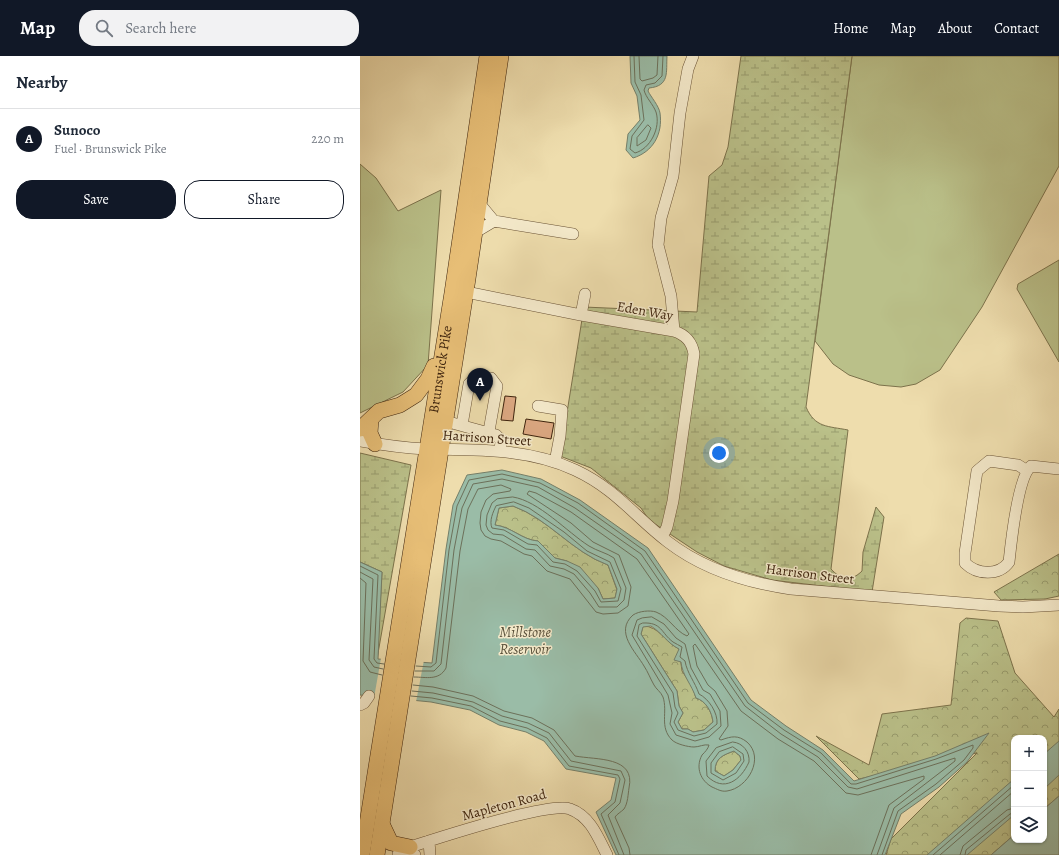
<!DOCTYPE html>
<meta charset="utf-8">
<style>
:root{--surface:#fff;--page:#f2f2f3;--text:#1f2937;--muted:#747a83;--line:#e0e1e3;--accent:#111827}
body{margin:0;font-family:Alegreya,serif;background:var(--page);color:var(--text)}
.controls{position:absolute;right:12px;bottom:12px;display:grid;overflow:hidden;border-radius:8px;box-shadow:0 1px 3px #0004}
.controls button{width:36px;height:36px;display:grid;place-items:center;padding:0;border:0;border-bottom:1px solid var(--line);background:var(--surface);color:var(--text);font:20px sans-serif}
.you{position:absolute;left:359px;top:397px;width:14px;height:14px;margin:-10px;border:3px solid #fff;border-radius:50%;background:#1a73e8;box-shadow:0 0 0 6px #1a73e833}
.badge{display:grid;place-items:center;width:26px;height:26px;border-radius:50%;background:var(--accent);color:#fff;font-size:13px;font-weight:700}
.pin{position:absolute;translate:-50% -33px;filter:drop-shadow(0 1px 2px #0008)}
.pin::after{content:'';position:absolute;top:21px;width:14px;height:12px;background:inherit;clip-path:polygon(0 0,100% 0,50% 100%)}
.list{margin:0;padding:0;list-style:none}
h2{display:flex;justify-content:space-between;align-items:center;height:52px;margin:0;padding:0 16px;font-size:17px}
h2 small{font-size:13px;font-weight:400;color:var(--muted)}
.list li{display:grid;grid-template-columns:26px 1fr auto;gap:12px;align-items:center;box-sizing:border-box;height:60px;padding:0 16px;border-top:1px solid var(--line)}
.list b{display:block;font-size:15px;white-space:nowrap}
.list p{margin:0;font-size:13px;white-space:nowrap;color:var(--muted)}
.list em{font-size:13px;font-style:normal;color:var(--muted)}
.actions{display:flex;gap:8px;padding:12px 16px}
.actions a{flex:1;padding:9px 0;border:1px solid var(--accent);border-radius:16px;text-align:center;font-size:14px;color:var(--accent)}
.actions .main{background:var(--accent);color:#fff}
.icon{flex:none;width:22px;height:22px;fill:none;stroke:currentColor;stroke-width:2;stroke-linecap:round;stroke-linejoin:round}
.map{position:relative;flex:none;width:699px;height:799px;overflow:hidden}
header{display:flex;align-items:center;gap:24px;box-sizing:border-box;height:56px;padding:0 20px;background:var(--accent);color:#fff}
header strong{font-size:19px}
nav{display:flex;gap:22px;margin-inline-start:auto;font-size:14px}
.search{width:280px;height:36px;background:var(--page);display:flex;align-items:center;gap:10px;box-sizing:border-box;padding:0 14px;border-radius:16px;color:var(--muted);font-size:15px}
main{display:flex}
aside{flex:1;background:var(--surface)}
.map>svg:first-child{display:block}
.grass{fill:#bac089;stroke:#7c724b}
.forest{fill:url(#forest-crowns);stroke:#7c724b}
.wetland{fill:url(#wetland-marsh);stroke:#7c724b}
.water{fill:#9abca7;stroke:#757f69;fill-rule:evenodd}
.pier{fill:#eeddad}
.lines{fill:none;stroke-linecap:round;stroke-linejoin:round}
.shore{stroke:#6c705a;stroke-width:1}
.building{fill:#dca882;stroke:#3d230d}
.minor-casing{stroke:#695235;stroke-width:12}
.highway-casing{stroke:#3d230d;stroke-width:16}
.minor{stroke:#f4e9ca;stroke-width:11}
.highway{stroke:#e7be76;stroke-width:15}
.labels{text-anchor:middle;dominant-baseline:central;stroke-width:3;stroke-linejoin:round;paint-order:stroke}
.street-label{font-size:14px;fill:#3d230d;stroke:#f4e9ca}
.water-label{font-size:15px;font-style:italic;fill:#59513b;stroke:#f4e9ca}
</style>
<header>
<strong>Map</strong>
<div class="search"><svg class="icon" aria-label="search" viewBox="0 0 24 24"><circle cx="10" cy="10" r="6"/><path d="M15 15l6 6"/></svg>Search here</div>
<nav><a>Home</a><a>Map</a><a>About</a><a>Contact</a></nav>
</header>
<main>
<aside>
<h2>Nearby<small></small></h2>
<ul class="list">
<li><span class="badge">A</span><div><b>Sunoco</b><p>Fuel · Brunswick Pike</p></div><em>220 m</em></li>
</ul>
<div class="actions"><a class="main">Save</a><a>Share</a></div>
</aside>
<div class="map">
<svg width="699" height="799" viewBox="0 0 699 799">
<defs>
<pattern id="forest-crowns" width="20" height="18" patternUnits="userSpaceOnUse"><rect width="20" height="18" fill="#bac089"/><path d="M2 6a3 3 0 1 1 6 0M12 15a3 3 0 1 1 6 0" fill="none" stroke="#989c6e"/></pattern>
<pattern id="wetland-marsh" width="20" height="14" patternUnits="userSpaceOnUse"><rect width="20" height="14" fill="#bac089"/><path d="M1 5h8M5 5V1M11 12h8M15 12V8" fill="none" stroke="#989c6e"/></pattern>
</defs>
<rect width="100%" height="100%" fill="#eeddad"/>
<filter id="stains"><feTurbulence type="fractalNoise" baseFrequency=".005" numOctaves="4"/><feColorMatrix values="0 0 0 0 .2 0 0 0 0 .09 0 0 0 0 .02 0 0 0 .5 -.17"/></filter>
<radialGradient id="worn" r=".72"><stop offset=".6" stop-color="#630" stop-opacity="0"/><stop offset="1" stop-color="#630" stop-opacity=".3"/></radialGradient>
<path class="grass" d="M492,0H699V110L622,251L580,314L556,328L541,331L519,329L489,319L473,308L455,285Z
M0,108L16,122L38,155L81,134L68,309L43,336L0,357Z
M699,204V306L657,233L658,228Z"/>
<path class="forest" d="M153,450C189,463 212,496 248,509L257,534L255,542L243,543L238,532L207,505L195,502L178,485C162,484 152,471 135,469L139,452Z
M699,498V540L685,543L641,544L634,536Z
M606,562L638,565L655,617L694,661L699,653V740L684,753V682H654V779L631,799H526L531,783L617,697L499,723L456,680L509,709L522,658L591,649L600,567Z
M283,570C299,570 305,586 319,593L322,615L332,630L336,642C346,645 352,656 353,666L344,674L333,676L328,673H322L318,666L323,657L319,650L317,635L281,578Z
M374,695L380,700L381,704L373,714L364,720L355,715C355,702 363,699 374,695Z"/>
<path class="wetland" d="M381,0H492L446,351C455,372 468,370 488,374L471,513C481,524 491,526 502,515L503,496L516,451L524,461L512,536L412,524L364,510L337,496L289,464L281,452L231,412L200,400L224,251L337,256L349,120L362,109L368,91Z
M0,397L51,409L17,603L22,516L0,506Z"/>
<path class="water" d="M270,0H307C306,16 310,30 289,32L288,35C291,41 299,50 300,57C303,78 293,96 273,102L266,94L268,78L280,64L277,40L271,27Z
M142,414L181,423L220,444L288,492L391,644L426,670L463,694L494,725L575,700L629,677L607,706L579,731L541,758L525,799H256L236,756L251,744L256,722L206,713L184,685L166,676L139,669L110,654L71,646L0,639V506L22,516L18,603L72,607L86,493L93,449L107,419ZM153,450C189,463 212,496 248,509L257,533L255,542L243,543L238,532L220,511L207,505L195,502L178,485C162,484 152,471 135,469L139,452ZM291,570C302,577 307,587 319,593L314,604L321,606C322,619 332,629 336,642C346,645 352,656 353,666L344,674L333,676L328,673H322L318,666L323,657L319,650L317,635L281,578L283,571ZM374,695L380,700L381,704L373,714L364,720L355,715C355,702 363,699 374,695Z
M699,685V719L684,733V698Z
M654,723V759L607,799H567Z
M699,740V799H631L654,779V784H684V753Z"/>
<path class="pier" d="M21,602L64,604L56,646L14,642Z"/>
<g class="lines">
<path class="shore" d="M274,0L275,26L281,39L284,64L272,80L270,93L275,97C290,93 301,72 296,56C293,48 286,42 284,34L286,29L295,27L302,20L303,0
M279,0L280,23L282,25L293,22L297,19L298,0
M288,69L291,72L286,84L277,90V82Z
M153,441C179,445 207,476 229,490C237,495 247,497 254,502L266,532L264,544L257,551H239L230,537L214,518L204,513L190,510L175,494L166,493L143,479L133,478L128,474L126,469L127,459L132,447L137,443Z
M154,446L169,452L204,476L227,495L250,506L261,533L258,545L241,546L235,535L217,515L205,508L193,506L177,489L168,488L144,474L132,472C129,465 133,456 136,450Z
M0,510L18,519L14,603L17,607L24,608
M0,516L13,523L9,604L14,611L23,613
M0,522L6,527L3,605L10,616L22,619
M292,561L304,568L316,582L325,588L331,612L343,634L350,638L360,655L361,670L349,681L335,685L316,679L310,668L312,657L308,639L272,579L277,564L282,562Z
M283,567C302,566 301,577 313,586C316,588 319,589 322,591L320,601L325,605C327,617 335,626 339,638C349,643 358,657 357,668L346,677L334,680L318,674L314,666L318,657L315,651L313,637L277,580L279,569Z
M56,610L71,611L76,607L89,494L97,450L109,424L142,418L180,427L218,447L285,495L388,647L424,674L461,697L491,728H496L576,703L613,689V692L604,704L576,728L538,755L522,799
M55,615H74L81,608L94,494L102,452L113,428L142,423L178,431L215,452L281,498L385,650L421,678L458,701L488,731L497,733L595,702V705L534,752L517,799
M54,621C66,621 79,625 86,612L100,495L108,453L118,433L141,429L151,433L150,435L133,438L126,444L121,456L120,467L121,474L125,480L131,483L141,485L164,498L172,500L187,515L210,523L236,556L243,558L258,557L268,550L271,531L259,499L233,486L211,467L167,438L169,435L176,437L211,456L277,503L329,578L327,580C315,575 309,561 296,556C290,554 279,555 273,559C254,576 276,596 284,610C288,616 290,622 294,629C296,633 301,636 303,641C308,656 299,671 312,684C316,688 328,691 334,691C339,691 344,688 349,689C348,693 345,696 342,699C335,712 341,725 352,731C357,733 361,736 367,735C388,732 405,702 387,686C378,679 372,680 361,684L359,683L368,670L367,655L355,635L348,629L337,610L333,590L335,588L381,655L418,683L454,705L486,737L498,739L564,720V723L529,749L511,799
M53,629L73,631L113,640L144,655L172,662L194,674L215,700C236,704 276,700 269,732C268,738 268,747 264,753C261,756 257,758 255,761L269,792L270,799
M52,635L73,637L113,646L142,660L168,667L189,677L211,705L261,715L265,724L260,747L248,759L264,799
M51,640L72,642L111,650L140,665L167,672L187,682L209,710L258,719L260,723L255,746L241,758L259,799
M373,686C383,687 390,696 389,706C381,724 364,737 347,720L346,705L356,692Z
M373,691L383,698L384,705L376,717L363,724L351,717V707L359,696Z
M573,799L654,729
M580,799L654,735
M600,799L603,790L647,754L654,752
M605,799L606,794L650,758L654,757"/>
</g>
<path class="building" d="M145,340L156,341L153,365L141,364Z
M166,363L194,367L191,383L163,378Z"/>
<g class="lines">
<defs>
<path id="minor" d="M134,165L213,178
M114,177L134,165L119,147
M106,236L221,259L314,275C326,279 332,286 334,298L313,445L307,471L302,481
M221,259L225,238
M314,275L311,240L298,189L301,162L313,120L320,57L328,13L333,0
M178,350L202,354L200,380L195,406
M85,365L136,379L141,384L140,395
M102,369L109,328L115,322H131L137,330L129,375
M0,385C22,389 44,392 66,393C117,394 168,392 215,414C256,433 275,461 308,486C343,513 389,527 431,533L639,550L663,551L699,549
M666,414L658,409L629,405L617,415L605,497V507C617,519 639,520 649,506C651,487 658,421 671,410L699,413
M0,649L4,647L9,640
M69,785L70,799
M50,791C75,783 190,745 210,753C230,760 238,781 247,799
M38,798L53,797L55,799"/>
<g id="highway">
<path d="M11,364L10,377L15,388"/>
<path d="M0,373L19,355L40,349L56,339L68,323L74,310"/>
<path d="M22,768L31,787L50,791"/>
<path id="s1" d="M2,799L92,237L127,0"/>
<path d="M17,799L106,236L141,0"/>
</g>
</defs>
<use href="#minor" class="minor-casing"/>
<use href="#highway" class="highway-casing"/>
<use href="#minor" class="minor"/>
<use href="#highway" class="highway"/>
</g>
<g class="labels">
<g class="street-label">
<text transform="translate(285 255) rotate(10)">Eden Way</text>
<text stroke="none"><textPath href="#s1" startOffset="492">Brunswick Pike</textPath></text>
<text transform="translate(127 382) rotate(4)">Harrison Street</text>
<text transform="translate(450 518) rotate(7)">Harrison Street</text>
<text transform="translate(144 749) rotate(-15)">Mapleton Road</text>
</g>
<g class="water-label">
<text x="165" y="576">Millstone<tspan x="165" dy="17">Reservoir</tspan></text>
</g>
</g>
<rect width="100%" height="100%" filter="url(#stains)"/>
<rect width="100%" height="100%" fill="url(#worn)"/>
</svg>
<div class="controls">
<button>+</button>
<button>−</button>
<button><svg class="icon" aria-label="layers" viewBox="0 0 24 24"><path d="M12 4l9 5-9 5-9-5zM3 14l9 5 9-5"/></svg></button>
</div>
<div class="you"></div>
<div class="pin badge" style="left:120px;top:345px">A</div>
</div>
</main>
